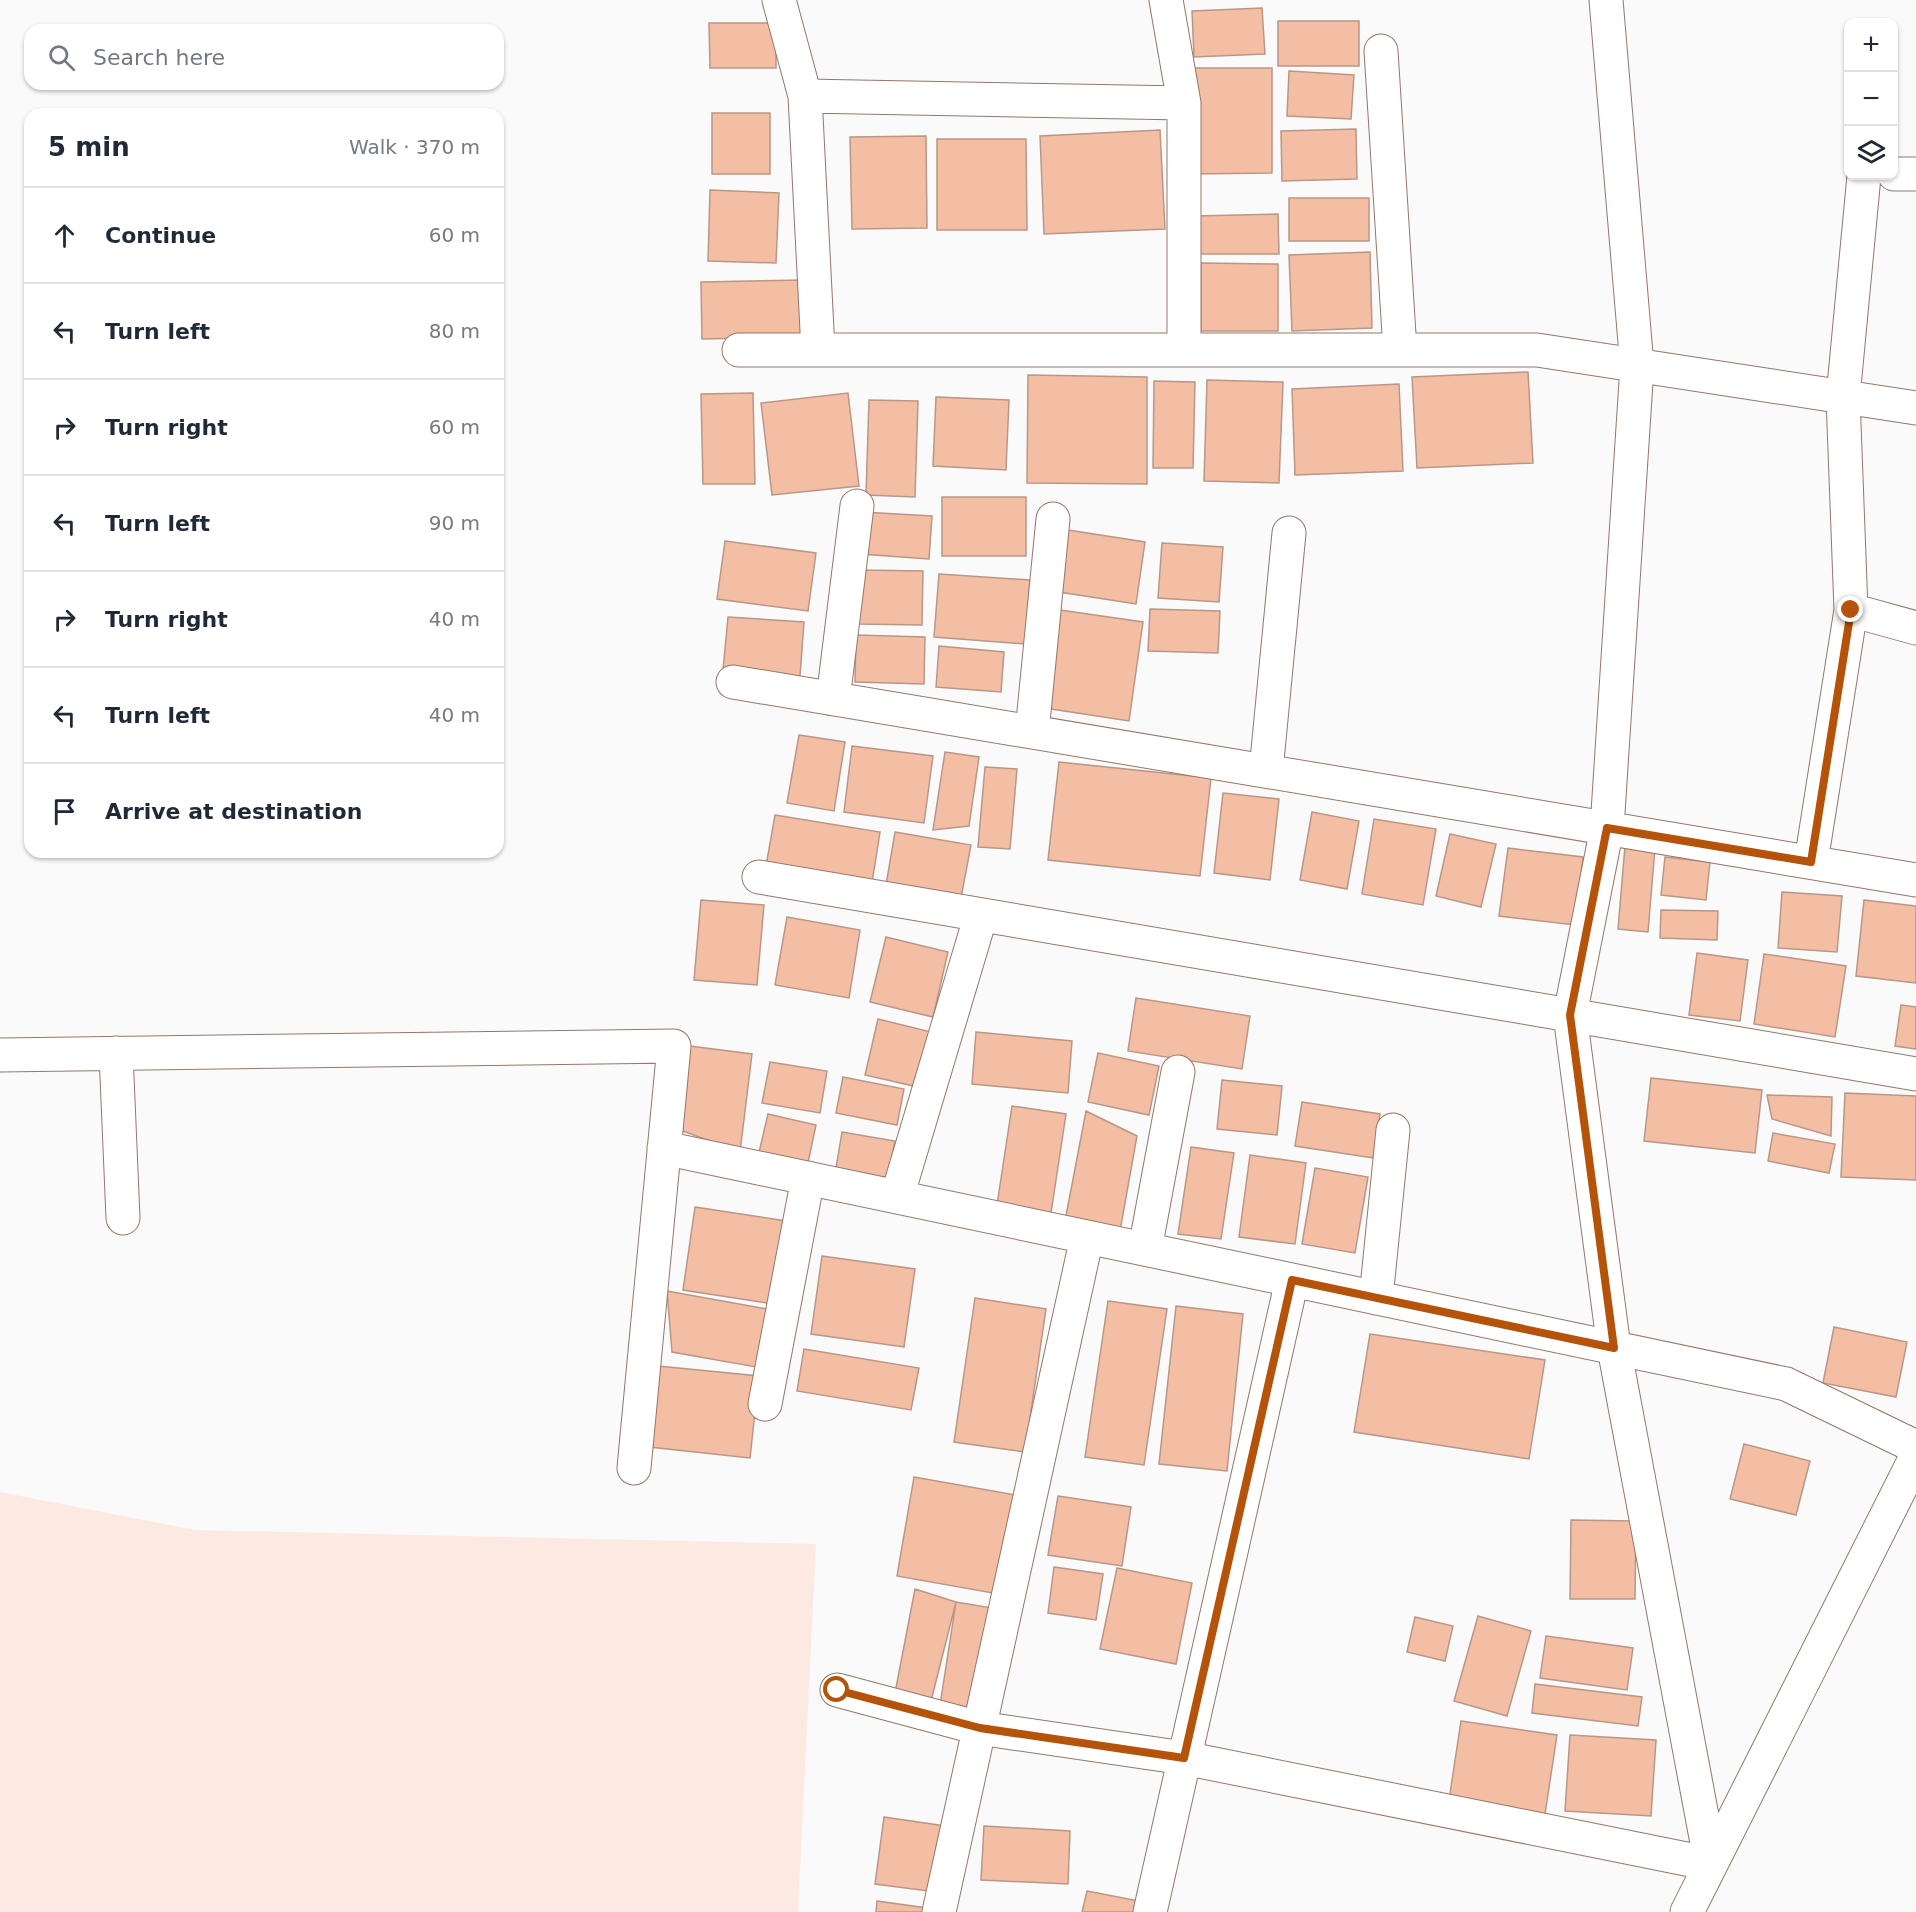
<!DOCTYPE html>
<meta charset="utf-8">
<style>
:root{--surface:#fff;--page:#f2f2f3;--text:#1f2937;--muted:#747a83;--line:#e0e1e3}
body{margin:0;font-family:"DejaVu Sans",sans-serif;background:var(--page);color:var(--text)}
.controls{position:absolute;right:18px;top:18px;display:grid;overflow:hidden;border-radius:12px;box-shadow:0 2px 4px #0004}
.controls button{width:54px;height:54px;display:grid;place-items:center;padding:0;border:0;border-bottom:2px solid var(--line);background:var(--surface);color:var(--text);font:30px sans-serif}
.stop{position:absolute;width:18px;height:18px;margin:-14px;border:4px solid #b45309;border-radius:50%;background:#fff}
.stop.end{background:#b45309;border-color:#fff;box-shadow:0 2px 6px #0008}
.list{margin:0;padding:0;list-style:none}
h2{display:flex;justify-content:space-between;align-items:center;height:78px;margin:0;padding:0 24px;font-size:26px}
h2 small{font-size:20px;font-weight:400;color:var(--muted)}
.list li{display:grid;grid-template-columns:39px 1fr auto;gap:18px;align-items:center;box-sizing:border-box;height:96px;padding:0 24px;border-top:2px solid var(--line)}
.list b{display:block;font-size:22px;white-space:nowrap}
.list em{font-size:20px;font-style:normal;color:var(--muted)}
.icon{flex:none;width:33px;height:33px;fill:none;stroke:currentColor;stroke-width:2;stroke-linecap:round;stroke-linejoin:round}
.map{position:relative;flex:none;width:1916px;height:1912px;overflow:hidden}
.search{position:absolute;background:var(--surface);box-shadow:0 2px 4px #0004;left:24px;top:24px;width:480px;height:66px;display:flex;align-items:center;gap:15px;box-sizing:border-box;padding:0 21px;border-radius:18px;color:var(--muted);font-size:22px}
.panel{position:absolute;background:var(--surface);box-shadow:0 2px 4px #0004;left:24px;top:108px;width:480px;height:750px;border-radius:18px}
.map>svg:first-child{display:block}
.built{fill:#fceae2}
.building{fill:#f4bea5;stroke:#b99787;stroke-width:1.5}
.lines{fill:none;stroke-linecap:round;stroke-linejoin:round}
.minor-casing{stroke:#967667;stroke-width:35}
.minor{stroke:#fff;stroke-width:33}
.route{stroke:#b45309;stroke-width:8}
</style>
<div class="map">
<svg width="1916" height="1912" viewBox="0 0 1916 1912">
<rect width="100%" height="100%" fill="#fafafa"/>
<path class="built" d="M0,1492L195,1530L816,1544L798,1912H0Z"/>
<path class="building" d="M1262,8L1265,54L1194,57L1192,11Z
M1278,21H1359V66H1278Z
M709,23H776V68H710Z
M1192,68H1272V173L1192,174Z
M1289,71L1354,75L1351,119L1287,116Z
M712,113H770V174H712Z
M1356,129L1357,179L1282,181L1281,131Z
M1160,130L1165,229L1044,234L1040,136Z
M926,136L927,228L852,229L850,137Z
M937,139H1026L1027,230H937Z
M710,190L779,193L776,263L708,261Z
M1289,198H1369V241H1289Z
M1278,214L1279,254H1195V216Z
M1370,252L1372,328L1292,331L1289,255Z
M1201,263L1278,264V331H1201Z
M802,280L804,337L702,339L701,282Z
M1528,372L1533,463L1417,468L1412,377Z
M1028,375L1147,377V484L1027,483Z
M1207,380L1283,382L1279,483L1204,481Z
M1154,381L1195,382L1193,468H1153Z
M1399,384L1403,471L1295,475L1292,389Z
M753,393L755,484H703L701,394Z
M848,393L859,486L772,495L761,403Z
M936,397L1009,400L1006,470L933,466Z
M869,400L918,401L915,497L866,495Z
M942,497H1026V556H942Z
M862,512L932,516L929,559L860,554Z
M1068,530L1145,542L1136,604L1059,592Z
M725,541L816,553L808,611L717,599Z
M1162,543L1223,547L1219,602L1158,598Z
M859,570L923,571L922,625L858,624Z
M939,574L1030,580L1025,644L934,637Z
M1150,609L1220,611L1218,653L1148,651Z
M1060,610L1143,622L1129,721L1045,708Z
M728,617L804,622L800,676L723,670Z
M856,635L925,637L924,684L855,682Z
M939,646L1004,652L1001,692L936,687Z
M799,735L845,742L834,811L787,803Z
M852,746L933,756L924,823L844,812Z
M945,752L979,757L969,826L933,830Z
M1059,762L1211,778L1200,876L1048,860Z
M985,767L1017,769L1010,849L978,847Z
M1223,793L1279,799L1270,880L1214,873Z
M1312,812L1359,821L1347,889L1300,880Z
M775,815L880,832L872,883L766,866Z
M1374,819L1436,829L1423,905L1362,894Z
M895,832L971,845L961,898L886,885Z
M1450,834L1496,844L1481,907L1436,896Z
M1625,846L1655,848L1648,932L1618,929Z
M1508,848L1583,857L1575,925L1499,916Z
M1665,857L1710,862L1706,900L1661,895Z
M1782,892L1842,896L1837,952L1778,948Z
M701,900L764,905L757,985L694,980Z
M1864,900L1916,906V983L1856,976Z
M1661,910L1718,911L1717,940L1660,938Z
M787,917L860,930L849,998L775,985Z
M886,937L948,952L933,1017L870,1002Z
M1697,953L1748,960L1740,1021L1689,1015Z
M1764,954L1846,966L1835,1037L1754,1024Z
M1136,998L1250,1016L1242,1069L1128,1051Z
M1901,1005L1916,1007V1049L1895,1046Z
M878,1019L931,1032L918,1087L865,1075Z
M976,1032L1072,1041L1068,1093L972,1084Z
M690,1046L752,1054L740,1152L680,1130Z
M1098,1053L1159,1066L1149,1115L1088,1102Z
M770,1062L827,1071L820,1113L762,1103Z
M843,1077L904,1089L897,1125L836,1113Z
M1651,1078L1762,1090L1755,1153L1644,1141Z
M1222,1080L1282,1086L1277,1135L1217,1129Z
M1845,1093L1916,1096V1180L1841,1177Z
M1767,1095L1832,1097L1831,1136L1772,1119Z
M1302,1102L1380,1114L1373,1158L1295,1146Z
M1012,1106L1066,1114L1051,1213L997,1205Z
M1086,1111L1137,1136L1120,1231L1065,1221Z
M768,1114L816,1125L806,1172L757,1161Z
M842,1132L895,1141L888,1178L836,1168Z
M1773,1133L1835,1144L1829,1173L1768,1161Z
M1191,1147L1234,1153L1221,1239L1178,1234Z
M1250,1155L1306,1163L1295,1244L1239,1237Z
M1315,1168L1368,1177L1355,1253L1302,1244Z
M695,1207L786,1221L773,1304L683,1290Z
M822,1256L915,1269L904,1347L811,1334Z
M667,1291L767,1309L756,1367L672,1352Z
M975,1298L1046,1309L1025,1452L954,1442Z
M1108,1301L1167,1309L1144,1465L1085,1457Z
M1176,1306L1243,1314L1227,1471L1159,1464Z
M1834,1327L1907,1342L1896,1397L1823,1383Z
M1370,1334L1545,1360L1529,1459L1354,1432Z
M804,1349L919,1368L911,1410L797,1391Z
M658,1366L759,1376L750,1458L649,1447Z
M1744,1444L1810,1461L1796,1515L1730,1499Z
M914,1477L1016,1495L998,1594L897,1576Z
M1058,1496L1131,1507L1122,1566L1048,1555Z
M1571,1520L1636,1521L1635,1599H1570Z
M1054,1567L1103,1574L1096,1620L1048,1613Z
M1117,1568L1192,1583L1176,1664L1100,1649Z
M915,1589L956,1602L931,1701L895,1693Z
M956,1602L992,1608L975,1710L940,1705Z
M1478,1616L1531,1631L1507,1716L1454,1701Z
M1415,1617L1453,1626L1445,1661L1407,1652Z
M1546,1636L1633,1648L1627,1690L1540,1678Z
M1535,1684L1642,1697L1638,1726L1532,1713Z
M1461,1721L1557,1735L1545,1814L1449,1800Z
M1570,1735L1656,1740L1651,1816L1565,1811Z
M884,1817L945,1826L936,1892L875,1884Z
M984,1826L1070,1831L1068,1884L981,1880Z
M1087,1891L1139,1901L1137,1912H1082Z
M877,1901L927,1908V1912H876Z"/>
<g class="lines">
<defs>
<path id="minor" d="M779,0L805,96
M1166,0L1184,103
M1381,51L1400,350
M1894,174H1916
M739,350H1537L1916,408
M818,350L805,96L1184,103V350
M1851,610L1843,397L1864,176
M733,682L1916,880
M833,699L857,506
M1032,732L1053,519
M1266,771L1289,533
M1811,862L1851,610L1916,628
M759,877L1916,1074
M116,1053L123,1218
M0,1055L674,1046L634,1468
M664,1148L1786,1384L1916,1447
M897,1197L981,915
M1145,1249L1178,1072
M1376,1298L1393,1130
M765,1404L808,1178
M837,1690L979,1728L1184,1758L1711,1864L1614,1348L1570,1015L1607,828L1637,366L1606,0
M939,1912L1087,1237
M1150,1912L1292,1280
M1687,1912L1916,1457"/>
</defs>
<use href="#minor" class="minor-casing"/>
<use href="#minor" class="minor"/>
</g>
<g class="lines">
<path class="route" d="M837,1690L980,1728L1184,1758L1292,1280L1614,1348L1570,1015L1607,828L1811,862L1851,610"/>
</g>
</svg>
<div class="controls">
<button>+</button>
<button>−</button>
<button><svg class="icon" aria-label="layers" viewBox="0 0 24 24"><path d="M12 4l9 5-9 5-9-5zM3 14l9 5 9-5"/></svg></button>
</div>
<div class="stop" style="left:837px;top:1690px"></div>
<div class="stop end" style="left:1851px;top:610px"></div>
<div class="search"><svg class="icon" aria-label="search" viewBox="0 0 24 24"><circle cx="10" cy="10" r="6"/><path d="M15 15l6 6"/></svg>Search here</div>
<section class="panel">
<h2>5 min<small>Walk · 370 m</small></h2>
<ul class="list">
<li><svg class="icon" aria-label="ahead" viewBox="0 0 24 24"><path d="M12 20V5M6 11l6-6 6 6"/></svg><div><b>Continue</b></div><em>60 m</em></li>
<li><svg class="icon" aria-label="left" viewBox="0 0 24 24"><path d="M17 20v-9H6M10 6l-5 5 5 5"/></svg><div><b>Turn left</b></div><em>80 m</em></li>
<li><svg class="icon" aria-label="right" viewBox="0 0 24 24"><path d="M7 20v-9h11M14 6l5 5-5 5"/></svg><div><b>Turn right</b></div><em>60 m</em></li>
<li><svg class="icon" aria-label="left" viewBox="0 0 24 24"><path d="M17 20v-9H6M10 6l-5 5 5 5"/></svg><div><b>Turn left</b></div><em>90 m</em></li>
<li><svg class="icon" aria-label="right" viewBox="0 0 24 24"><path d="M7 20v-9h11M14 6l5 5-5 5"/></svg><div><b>Turn right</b></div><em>40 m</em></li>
<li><svg class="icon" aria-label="left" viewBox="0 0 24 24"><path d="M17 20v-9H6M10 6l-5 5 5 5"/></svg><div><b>Turn left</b></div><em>40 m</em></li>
<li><svg class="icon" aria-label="arrive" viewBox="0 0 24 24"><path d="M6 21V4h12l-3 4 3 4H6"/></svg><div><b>Arrive at destination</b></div></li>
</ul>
</section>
</div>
